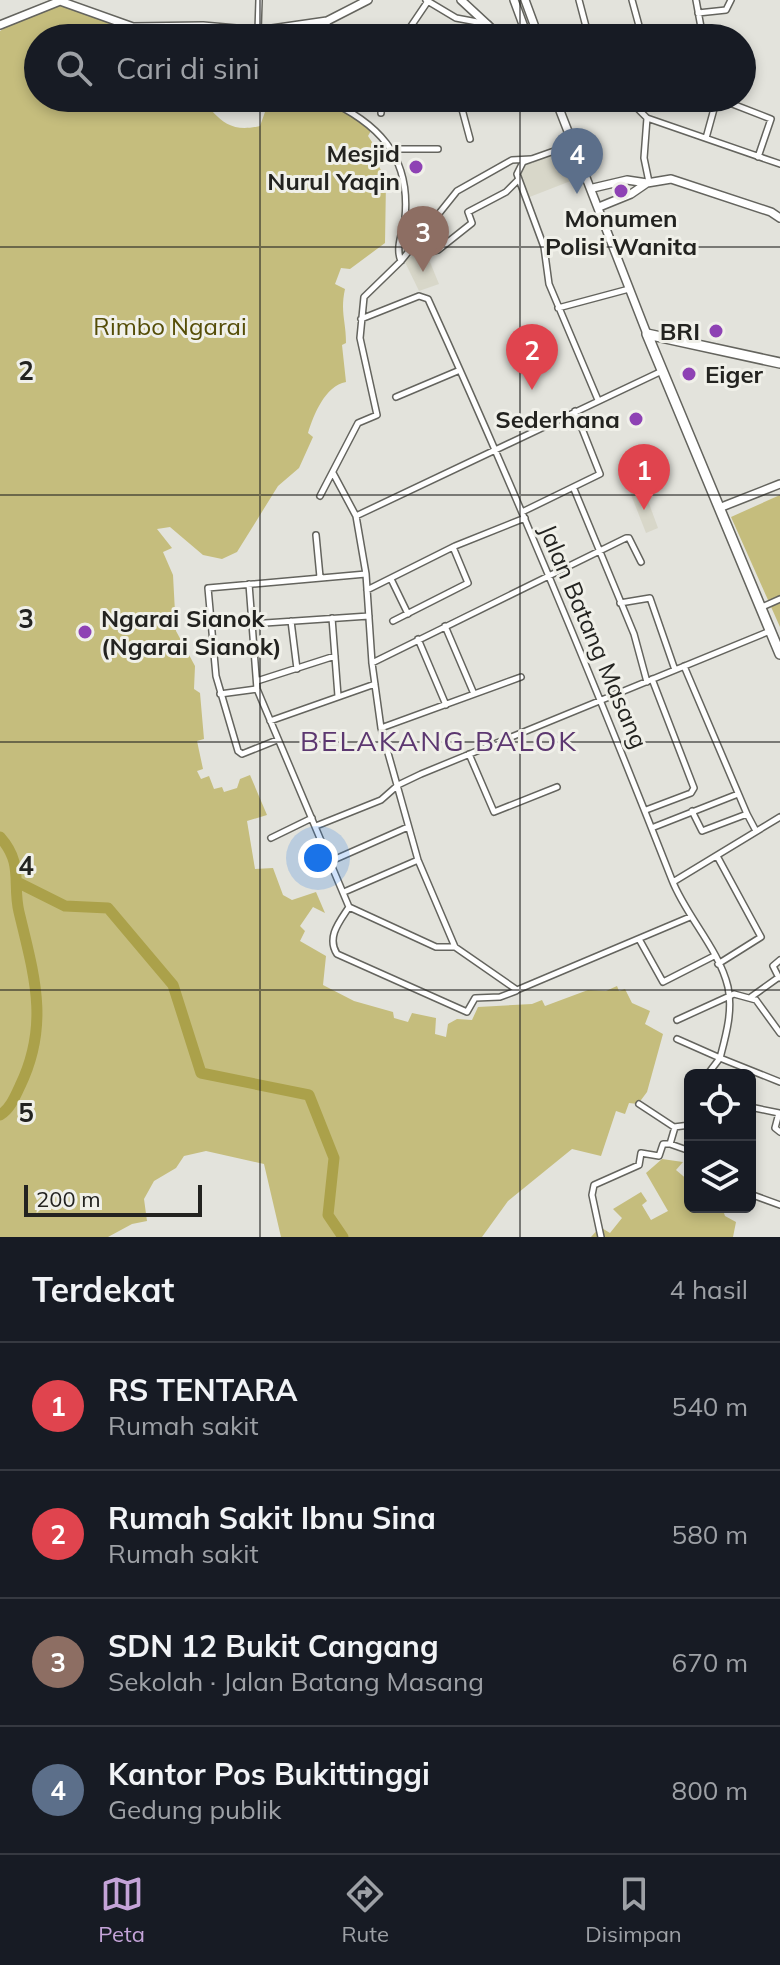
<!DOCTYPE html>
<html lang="id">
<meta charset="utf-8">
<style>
:root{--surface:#171b24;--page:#242831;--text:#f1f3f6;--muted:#9ea1a6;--line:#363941;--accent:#c4a3d8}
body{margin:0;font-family:Mulish,sans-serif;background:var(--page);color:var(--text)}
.controls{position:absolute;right:24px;bottom:24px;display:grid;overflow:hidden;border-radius:12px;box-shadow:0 4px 12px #0003}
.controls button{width:72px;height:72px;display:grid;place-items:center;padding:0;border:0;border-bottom:2px solid var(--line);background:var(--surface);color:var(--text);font:40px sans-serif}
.scale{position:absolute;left:24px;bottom:20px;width:178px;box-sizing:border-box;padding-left:8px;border:4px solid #232320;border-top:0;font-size:22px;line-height:28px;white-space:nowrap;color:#232320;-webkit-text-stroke:6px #f0f0e9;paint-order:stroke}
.you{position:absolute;left:318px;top:858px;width:28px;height:28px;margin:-20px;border:6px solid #fff;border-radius:50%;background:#1a73e8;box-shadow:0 0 0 12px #1a73e833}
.badge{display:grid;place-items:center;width:52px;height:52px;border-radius:50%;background:var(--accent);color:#fff;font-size:26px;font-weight:700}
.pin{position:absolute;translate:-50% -66px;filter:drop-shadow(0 2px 4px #0008)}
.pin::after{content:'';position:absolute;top:42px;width:28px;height:24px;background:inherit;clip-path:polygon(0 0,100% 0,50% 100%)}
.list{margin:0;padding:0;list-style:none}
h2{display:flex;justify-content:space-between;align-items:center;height:104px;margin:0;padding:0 32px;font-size:34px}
h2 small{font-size:26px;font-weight:400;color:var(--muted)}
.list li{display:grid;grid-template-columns:52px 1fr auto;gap:24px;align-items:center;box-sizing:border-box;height:128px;padding:0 32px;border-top:2px solid var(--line)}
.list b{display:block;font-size:30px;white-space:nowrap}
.list p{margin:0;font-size:26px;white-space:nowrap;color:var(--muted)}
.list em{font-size:26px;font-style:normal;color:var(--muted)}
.icon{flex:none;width:44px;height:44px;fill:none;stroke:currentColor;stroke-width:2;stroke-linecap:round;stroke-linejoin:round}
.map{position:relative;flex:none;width:780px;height:1237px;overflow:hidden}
.search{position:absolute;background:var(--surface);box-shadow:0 4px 12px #0003;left:24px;right:24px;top:24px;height:88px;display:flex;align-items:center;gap:20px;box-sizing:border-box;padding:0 28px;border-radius:44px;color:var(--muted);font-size:30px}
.sheet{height:616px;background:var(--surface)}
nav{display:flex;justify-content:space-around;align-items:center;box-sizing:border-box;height:112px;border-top:2px solid var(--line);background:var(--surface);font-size:22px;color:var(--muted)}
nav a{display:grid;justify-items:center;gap:4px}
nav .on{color:var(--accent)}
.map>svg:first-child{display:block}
.built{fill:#d8d7c9}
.green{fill:#c5bd7d}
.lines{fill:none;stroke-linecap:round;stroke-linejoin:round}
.river{stroke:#aba14a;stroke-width:11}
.street-casing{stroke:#64645e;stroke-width:8}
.secondary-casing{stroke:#64645e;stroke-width:10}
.primary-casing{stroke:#64645e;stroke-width:10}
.highway-casing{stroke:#64645e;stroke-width:12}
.street{stroke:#fff;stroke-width:5}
.secondary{stroke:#fff;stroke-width:7}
.primary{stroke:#fff;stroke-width:7}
.highway{stroke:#fff;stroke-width:9}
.grid{fill:none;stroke:#232320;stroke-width:2;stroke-opacity:0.55}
.poi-dot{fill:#8e42b4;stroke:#f0f0e9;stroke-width:3}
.labels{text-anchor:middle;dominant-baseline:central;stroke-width:6;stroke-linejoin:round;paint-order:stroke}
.poi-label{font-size:24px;font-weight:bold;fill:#232320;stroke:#f0f0e9;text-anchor:end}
.park-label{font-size:24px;fill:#554d07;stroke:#f0f0e9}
.street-label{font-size:24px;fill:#232320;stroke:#f0f0e9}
.quarter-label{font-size:28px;letter-spacing:2px;fill:#5c3770;stroke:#f0f0e9}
.grid-label{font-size:26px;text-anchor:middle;font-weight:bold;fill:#232320;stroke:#f0f0e9;stroke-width:6;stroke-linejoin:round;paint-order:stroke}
</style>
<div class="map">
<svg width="780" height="1237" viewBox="0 0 780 1237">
<rect width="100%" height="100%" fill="#e3e3dc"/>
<path class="built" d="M569,149L581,177L527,198L519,175L523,166Z
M425,250L439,284L419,291L404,260Z
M643,487L658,528L646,533L630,492Z"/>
<path class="green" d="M55,1L133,27L130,38H38V98H218L211,110C226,127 238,131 260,126L270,98H324L372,129L368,136L382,157L376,160L386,181L385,243L350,269L341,268L335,284L345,289C340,312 346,321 346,343L342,345L346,382C325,386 314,414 308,433L313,437L299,468L278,486L237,552L222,559L203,555L170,527L157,529L172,548L163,552L173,575L176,631L195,666L194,689L200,693L204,739L197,741L203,769L197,771L201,779L209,776L214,789L222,787L224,792L237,788L240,779L250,775L267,815L247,821L255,869L273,868L283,895L292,900L316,892L325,913L313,907L300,926L305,931L300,941L326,956L323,985L354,1001L393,1012L394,1018L408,1022L412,1013L436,1018L435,1034L446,1037L448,1024L457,1019L472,1020L478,1007L532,1004L542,1000L545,1006L588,990L606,991L617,986L619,991L625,989L632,1003L650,1011L645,1024L663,1034L647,1092L638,1104L629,1103L625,1114L616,1111L601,1156L572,1149L508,1201L482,1237H281L264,1164L206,1151L184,1156L176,1168L154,1181L144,1199L147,1221L132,1224L108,1237H0V31L36,8Z
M780,495V627L731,517Z
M662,1159L683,1162L676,1170L689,1181L686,1186L690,1190V1207H722L725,1216L736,1222L733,1237H591L600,1227L610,1233L622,1218L613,1209L641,1192L647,1201L642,1205L651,1220L668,1211L646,1173Z"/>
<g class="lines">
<path class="river" d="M0,837C24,864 12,883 19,912C34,975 50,1024 20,1086C15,1097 10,1109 0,1115
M19,883L65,906L108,908L173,985L201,1073L309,1095L334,1158L328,1215L343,1237"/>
<defs>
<path id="street" d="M426,0L456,18L488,24
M579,0L589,38
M632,0L641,33L701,28
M696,0L703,38
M698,13L726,10L731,0
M327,21V38
M210,27L215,38
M258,31L259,0
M403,38L428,1
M323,98C377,122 411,155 405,218C403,232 395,247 401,261
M459,98L470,139
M627,98L647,118L780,164
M717,98L771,119L758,157
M381,113L382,98
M647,118L644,158L649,182
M706,138L717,98
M574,144L523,162L517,174L544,247L549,284L598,400
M394,149H438
M424,253L438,250L472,223L468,212L506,192L518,180
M558,308L629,289
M361,319L419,296L428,299C515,490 595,684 672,880C686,916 719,949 728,987C733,1011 726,1035 720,1058L677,1039
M396,397L460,370
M333,473L356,516L366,574L372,663L381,728L418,860L455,947L517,990L690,917
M574,489L634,634L647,682
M320,496L358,423L377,415L360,338L364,297L401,261L457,191L512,160L531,159
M522,512L600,474L575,411
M356,516L662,371
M316,535L320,577
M391,579L408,614
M249,584L257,689L349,907L436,947H455
M367,590L455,546L525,518
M620,603L650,598L675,670
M760,608L780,599
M332,618L338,696
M291,621L297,669
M393,621L468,583L453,547
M252,624L369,616
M445,626L474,694
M418,639L446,705
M372,663L626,538H629L641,562
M684,666L747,814L702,831L692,811
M257,681L335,656
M220,694L257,689
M270,721L375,684
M381,728L521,677
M277,740L242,754L238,751L216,676L208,588L366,574
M469,754L494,812L557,787
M646,810L691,793L694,788L652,679
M747,814L756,831
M316,826L381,800L398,785L421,774L770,631
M654,827L738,794
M271,838L312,818
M717,856L761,937L718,964
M331,861L408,827
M673,882L780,817
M344,892L418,860
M349,907C340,921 326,937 337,954L467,1012L475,998L500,997L516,991
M639,939L663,982L714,956
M779,978L773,966L780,960
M751,997L779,977
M677,1020L734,994L756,1000L780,1033
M707,1075L720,1058L780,1082
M639,1104L674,1127L690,1125
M750,1107L779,1113L775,1128L780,1132
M670,1144L690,1151
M750,1194L780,1205
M601,1237L592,1195L594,1185L639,1165L641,1153L659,1156L663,1144H670L675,1127"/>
<path id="secondary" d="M461,0L502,38
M0,25L60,1L133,27L203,26L258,31L327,21L368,0
M593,188L627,180L647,183
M599,207L631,194L647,183L671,179L771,212L780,218
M719,508L780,484"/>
<path id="primary" d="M514,0L528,38
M525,0L539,38
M555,98L647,334"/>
<path id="highway" d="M647,334L780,654
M647,334L780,363"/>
</defs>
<use href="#street" class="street-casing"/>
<use href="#secondary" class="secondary-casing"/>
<use href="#primary" class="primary-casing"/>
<use href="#highway" class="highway-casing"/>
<use href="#street" class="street"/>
<use href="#secondary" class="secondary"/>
<use href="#primary" class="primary"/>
<use href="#highway" class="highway"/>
</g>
<path class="grid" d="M260,0V38M520,0V38M260,98V1237M520,98V1237M0,247H780M0,495H780M0,742H780M0,990H780"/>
<g class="poi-dot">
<circle cx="416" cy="167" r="8"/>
<circle cx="621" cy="191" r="8"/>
<circle cx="716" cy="331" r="8"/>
<circle cx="689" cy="374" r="8"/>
<circle cx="636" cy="419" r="8"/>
<circle cx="85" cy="632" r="8"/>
</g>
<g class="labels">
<g class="poi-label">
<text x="400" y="153">Mesjid<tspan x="400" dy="28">Nurul Yaqin</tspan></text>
<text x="621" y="218" text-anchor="middle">Monumen<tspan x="621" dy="28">Polisi Wanita</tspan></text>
<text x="700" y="331">BRI</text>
<text x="705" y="374" text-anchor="start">Eiger</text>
<text x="620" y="419">Sederhana</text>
<text x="101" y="618" text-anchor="start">Ngarai Sianok<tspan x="101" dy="28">(Ngarai Sianok)</tspan></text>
</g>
<g class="park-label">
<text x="170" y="326">Rimbo Ngarai</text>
</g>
<g class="street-label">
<text transform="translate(594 636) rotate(67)">Jalan Batang Masang</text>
</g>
<g class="quarter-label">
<text x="439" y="740">BELAKANG BALOK</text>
</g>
</g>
<g class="grid-label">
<text x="26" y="380">2</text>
<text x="26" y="628">3</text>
<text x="26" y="875">4</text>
<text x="26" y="1122">5</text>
</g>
</svg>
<div class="controls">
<button><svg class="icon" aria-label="locate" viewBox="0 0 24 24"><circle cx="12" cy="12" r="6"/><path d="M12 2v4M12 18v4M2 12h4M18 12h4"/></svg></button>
<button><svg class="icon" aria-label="layers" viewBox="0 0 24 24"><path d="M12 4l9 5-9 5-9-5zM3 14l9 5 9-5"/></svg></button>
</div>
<div class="scale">200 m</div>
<div class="you"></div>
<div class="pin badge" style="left:644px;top:510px;background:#e0444e">1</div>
<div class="pin badge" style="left:532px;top:390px;background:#e0444e">2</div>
<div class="pin badge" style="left:423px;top:272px;background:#8d6e63">3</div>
<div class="pin badge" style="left:577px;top:194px;background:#5c6f8a">4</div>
<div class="search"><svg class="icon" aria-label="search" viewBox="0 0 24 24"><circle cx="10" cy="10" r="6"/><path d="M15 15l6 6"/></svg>Cari di sini</div>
</div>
<section class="sheet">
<h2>Terdekat<small>4 hasil</small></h2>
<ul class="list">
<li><span class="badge" style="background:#e0444e">1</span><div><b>RS TENTARA</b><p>Rumah sakit</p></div><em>540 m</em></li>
<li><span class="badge" style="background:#e0444e">2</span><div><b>Rumah Sakit Ibnu Sina</b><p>Rumah sakit</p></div><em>580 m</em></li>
<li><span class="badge" style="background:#8d6e63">3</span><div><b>SDN 12 Bukit Cangang</b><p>Sekolah · Jalan Batang Masang</p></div><em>670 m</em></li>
<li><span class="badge" style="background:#5c6f8a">4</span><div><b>Kantor Pos Bukittinggi</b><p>Gedung publik</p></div><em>800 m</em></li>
</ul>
</section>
<nav>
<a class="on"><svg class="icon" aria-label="map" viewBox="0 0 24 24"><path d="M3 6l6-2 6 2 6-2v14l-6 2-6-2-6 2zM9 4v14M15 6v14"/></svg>Peta</a>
<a><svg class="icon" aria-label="directions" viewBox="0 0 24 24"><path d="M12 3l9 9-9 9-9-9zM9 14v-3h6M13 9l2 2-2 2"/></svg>Rute</a>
<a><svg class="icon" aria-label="saved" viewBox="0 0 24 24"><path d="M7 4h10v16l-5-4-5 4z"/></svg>Disimpan</a>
</nav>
